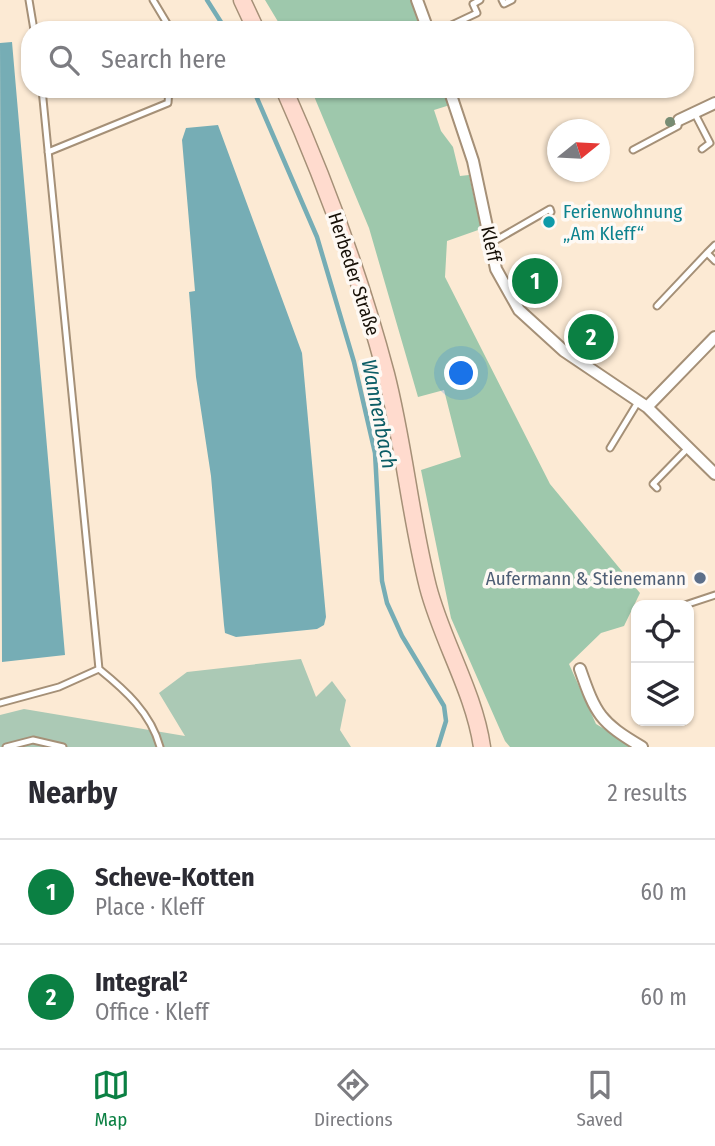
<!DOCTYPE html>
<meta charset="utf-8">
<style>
:root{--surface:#fff;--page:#f2f2f3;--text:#2b2b33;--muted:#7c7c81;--line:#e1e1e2;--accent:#0b8043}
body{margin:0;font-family:"Fira Sans Condensed",sans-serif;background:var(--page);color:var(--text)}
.controls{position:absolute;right:21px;bottom:21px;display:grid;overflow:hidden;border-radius:14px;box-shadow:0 2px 5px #0004}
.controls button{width:63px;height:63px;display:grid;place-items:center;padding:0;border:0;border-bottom:2px solid var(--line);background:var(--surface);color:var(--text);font:35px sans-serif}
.compass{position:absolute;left:547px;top:119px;width:63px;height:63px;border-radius:50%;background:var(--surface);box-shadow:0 2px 5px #0004;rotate:72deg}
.you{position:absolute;left:462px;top:374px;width:24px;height:24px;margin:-18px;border:5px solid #fff;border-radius:50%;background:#1a73e8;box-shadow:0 0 0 10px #1a73e833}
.badge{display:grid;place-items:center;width:46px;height:46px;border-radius:50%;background:var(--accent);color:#fff;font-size:23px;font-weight:700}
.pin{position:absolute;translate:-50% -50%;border:4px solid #fff;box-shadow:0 2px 7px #0006}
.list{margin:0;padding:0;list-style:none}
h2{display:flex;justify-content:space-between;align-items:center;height:91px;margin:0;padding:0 28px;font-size:30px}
h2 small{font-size:23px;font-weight:400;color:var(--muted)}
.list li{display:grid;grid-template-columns:46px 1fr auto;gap:21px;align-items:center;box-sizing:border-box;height:105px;padding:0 28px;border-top:2px solid var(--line)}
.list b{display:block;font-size:26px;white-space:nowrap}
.list p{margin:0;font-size:23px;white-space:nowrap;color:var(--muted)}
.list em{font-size:23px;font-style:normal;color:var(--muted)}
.icon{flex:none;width:38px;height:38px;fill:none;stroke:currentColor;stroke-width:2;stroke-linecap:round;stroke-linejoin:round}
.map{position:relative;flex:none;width:715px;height:747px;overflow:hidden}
.search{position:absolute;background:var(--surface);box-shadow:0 2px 5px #0004;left:21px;right:21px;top:21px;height:77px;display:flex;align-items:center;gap:18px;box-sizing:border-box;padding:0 24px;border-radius:28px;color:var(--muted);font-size:26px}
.sheet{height:301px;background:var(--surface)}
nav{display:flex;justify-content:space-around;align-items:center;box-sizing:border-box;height:98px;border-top:2px solid var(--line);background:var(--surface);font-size:19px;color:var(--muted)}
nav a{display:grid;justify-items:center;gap:4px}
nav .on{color:var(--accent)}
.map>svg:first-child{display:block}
.green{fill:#abc9b5}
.forest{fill:#9ec8ac}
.water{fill:#76adb5}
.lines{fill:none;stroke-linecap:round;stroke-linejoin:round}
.stream{stroke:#76adb5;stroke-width:4.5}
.service-casing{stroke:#a59077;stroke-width:9}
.minor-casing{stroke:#a59077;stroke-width:14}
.secondary-casing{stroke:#a59077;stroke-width:19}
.service{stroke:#fff;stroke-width:5}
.minor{stroke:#fff;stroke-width:10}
.secondary{stroke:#ffdbce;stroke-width:16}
.tree{fill:#778c73}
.culture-dot{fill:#0f9aa8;stroke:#fef9f4;stroke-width:2.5}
.service-dot{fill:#5c6f8a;stroke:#fef9f4;stroke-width:2.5}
.labels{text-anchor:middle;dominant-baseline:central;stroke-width:7;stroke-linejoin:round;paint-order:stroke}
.culture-label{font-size:19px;fill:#0d838f;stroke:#fef9f4;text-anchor:start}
.street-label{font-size:19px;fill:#171007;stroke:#fef9f4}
.service-label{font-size:19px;fill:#4e5e75;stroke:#fef9f4;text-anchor:end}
.water-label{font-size:21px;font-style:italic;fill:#0b5c65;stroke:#fef9f4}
</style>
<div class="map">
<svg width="715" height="747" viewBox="0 0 715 747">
<rect width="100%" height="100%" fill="#fcead4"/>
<path class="green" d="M301,659L316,697L332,681L346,700L340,730L351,747H0V715L24,709L185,736L159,693L187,672Z"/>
<path class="forest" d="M265,0H412L423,30H283Z
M311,89H444L450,105L434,110L441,131L453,147L460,176L469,175L481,229L447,241L445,277L550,484L640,593L624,626L601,633L569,664L596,724L635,747H510L505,741L451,618L421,470L461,457L444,390L418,397L369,228Z"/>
<path class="water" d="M12,42L65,655L2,662L0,43Z
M218,125L302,353L326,617L324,625L317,629L236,637L225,633L224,625L211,476L196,377L189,292L195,291L182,140L186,128Z"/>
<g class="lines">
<path class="stream" d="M207,0L226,30
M253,89L317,237L354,362L375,453L382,581L387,603L402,636L444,706L446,721L438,747"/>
<defs>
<path id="service" d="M29,0L34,30
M153,0L171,30
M502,0L504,4L512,0
M441,30L477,13L473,4L480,0
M694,112L710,143L702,149
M633,150L678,126L679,121
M48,152L168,103L169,89
M491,243L550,209L551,212
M707,253L715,245
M657,306L707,253L715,261
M610,448L638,402
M657,488L653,484L688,448
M685,605L715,595
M99,669C125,690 151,713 160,747
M0,703L59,687L99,669L42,89
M6,747L33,740L63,747"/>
<path id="minor" d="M417,0L428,30
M449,89L473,161L496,269L519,310L564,351L647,407L715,474
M679,120L715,103
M647,407L715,337
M580,669C596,715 600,722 642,747"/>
<path id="secondary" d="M242,0L256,30
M284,89C325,181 360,276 386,374C404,444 410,516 428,587C442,641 474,692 482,747"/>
</defs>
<use href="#service" class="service-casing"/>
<use href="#minor" class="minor-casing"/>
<use href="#secondary" class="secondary-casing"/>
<use href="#service" class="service"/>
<use href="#minor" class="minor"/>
<use href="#secondary" class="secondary"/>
</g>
<circle class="tree" cx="670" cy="122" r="5"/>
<circle class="culture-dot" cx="549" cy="222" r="7"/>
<circle class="service-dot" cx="700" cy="578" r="7"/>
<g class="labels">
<g class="culture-label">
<text x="563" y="211">Ferienwohnung<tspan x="563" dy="22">„Am Kleff“</tspan></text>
</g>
<g class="street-label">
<text transform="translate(491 244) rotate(78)">Kleff</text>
<text transform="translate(354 274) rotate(72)">Herbeder Straße</text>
</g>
<g class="service-label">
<text x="686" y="578">Aufermann &amp; Stienemann</text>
</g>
<g class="water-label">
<text transform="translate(379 414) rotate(79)">Wannenbach</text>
</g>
</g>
</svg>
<div class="controls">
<button><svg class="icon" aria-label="locate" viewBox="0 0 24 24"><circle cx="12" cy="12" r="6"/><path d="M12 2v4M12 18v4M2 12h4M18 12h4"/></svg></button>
<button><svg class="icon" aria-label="layers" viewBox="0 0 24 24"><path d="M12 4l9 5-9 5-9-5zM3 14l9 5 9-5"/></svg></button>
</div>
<svg class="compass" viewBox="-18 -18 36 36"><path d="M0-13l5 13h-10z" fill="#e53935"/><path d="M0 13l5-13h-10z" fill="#7c7c81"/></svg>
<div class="you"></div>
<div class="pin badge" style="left:535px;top:281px">1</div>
<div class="pin badge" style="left:591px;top:337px">2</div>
<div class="search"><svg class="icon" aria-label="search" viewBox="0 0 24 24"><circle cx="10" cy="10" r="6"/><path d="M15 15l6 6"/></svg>Search here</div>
</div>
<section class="sheet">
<h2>Nearby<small>2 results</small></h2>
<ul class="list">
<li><span class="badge">1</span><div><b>Scheve-Kotten</b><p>Place · Kleff</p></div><em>60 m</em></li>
<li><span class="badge">2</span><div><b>Integral²</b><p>Office · Kleff</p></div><em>60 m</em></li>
</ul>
</section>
<nav>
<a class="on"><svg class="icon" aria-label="map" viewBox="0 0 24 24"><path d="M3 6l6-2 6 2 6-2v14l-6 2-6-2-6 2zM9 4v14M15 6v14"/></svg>Map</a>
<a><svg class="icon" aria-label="directions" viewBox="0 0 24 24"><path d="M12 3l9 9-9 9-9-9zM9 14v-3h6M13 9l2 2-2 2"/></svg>Directions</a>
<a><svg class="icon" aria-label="saved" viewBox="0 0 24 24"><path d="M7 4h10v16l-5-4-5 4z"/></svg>Saved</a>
</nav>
